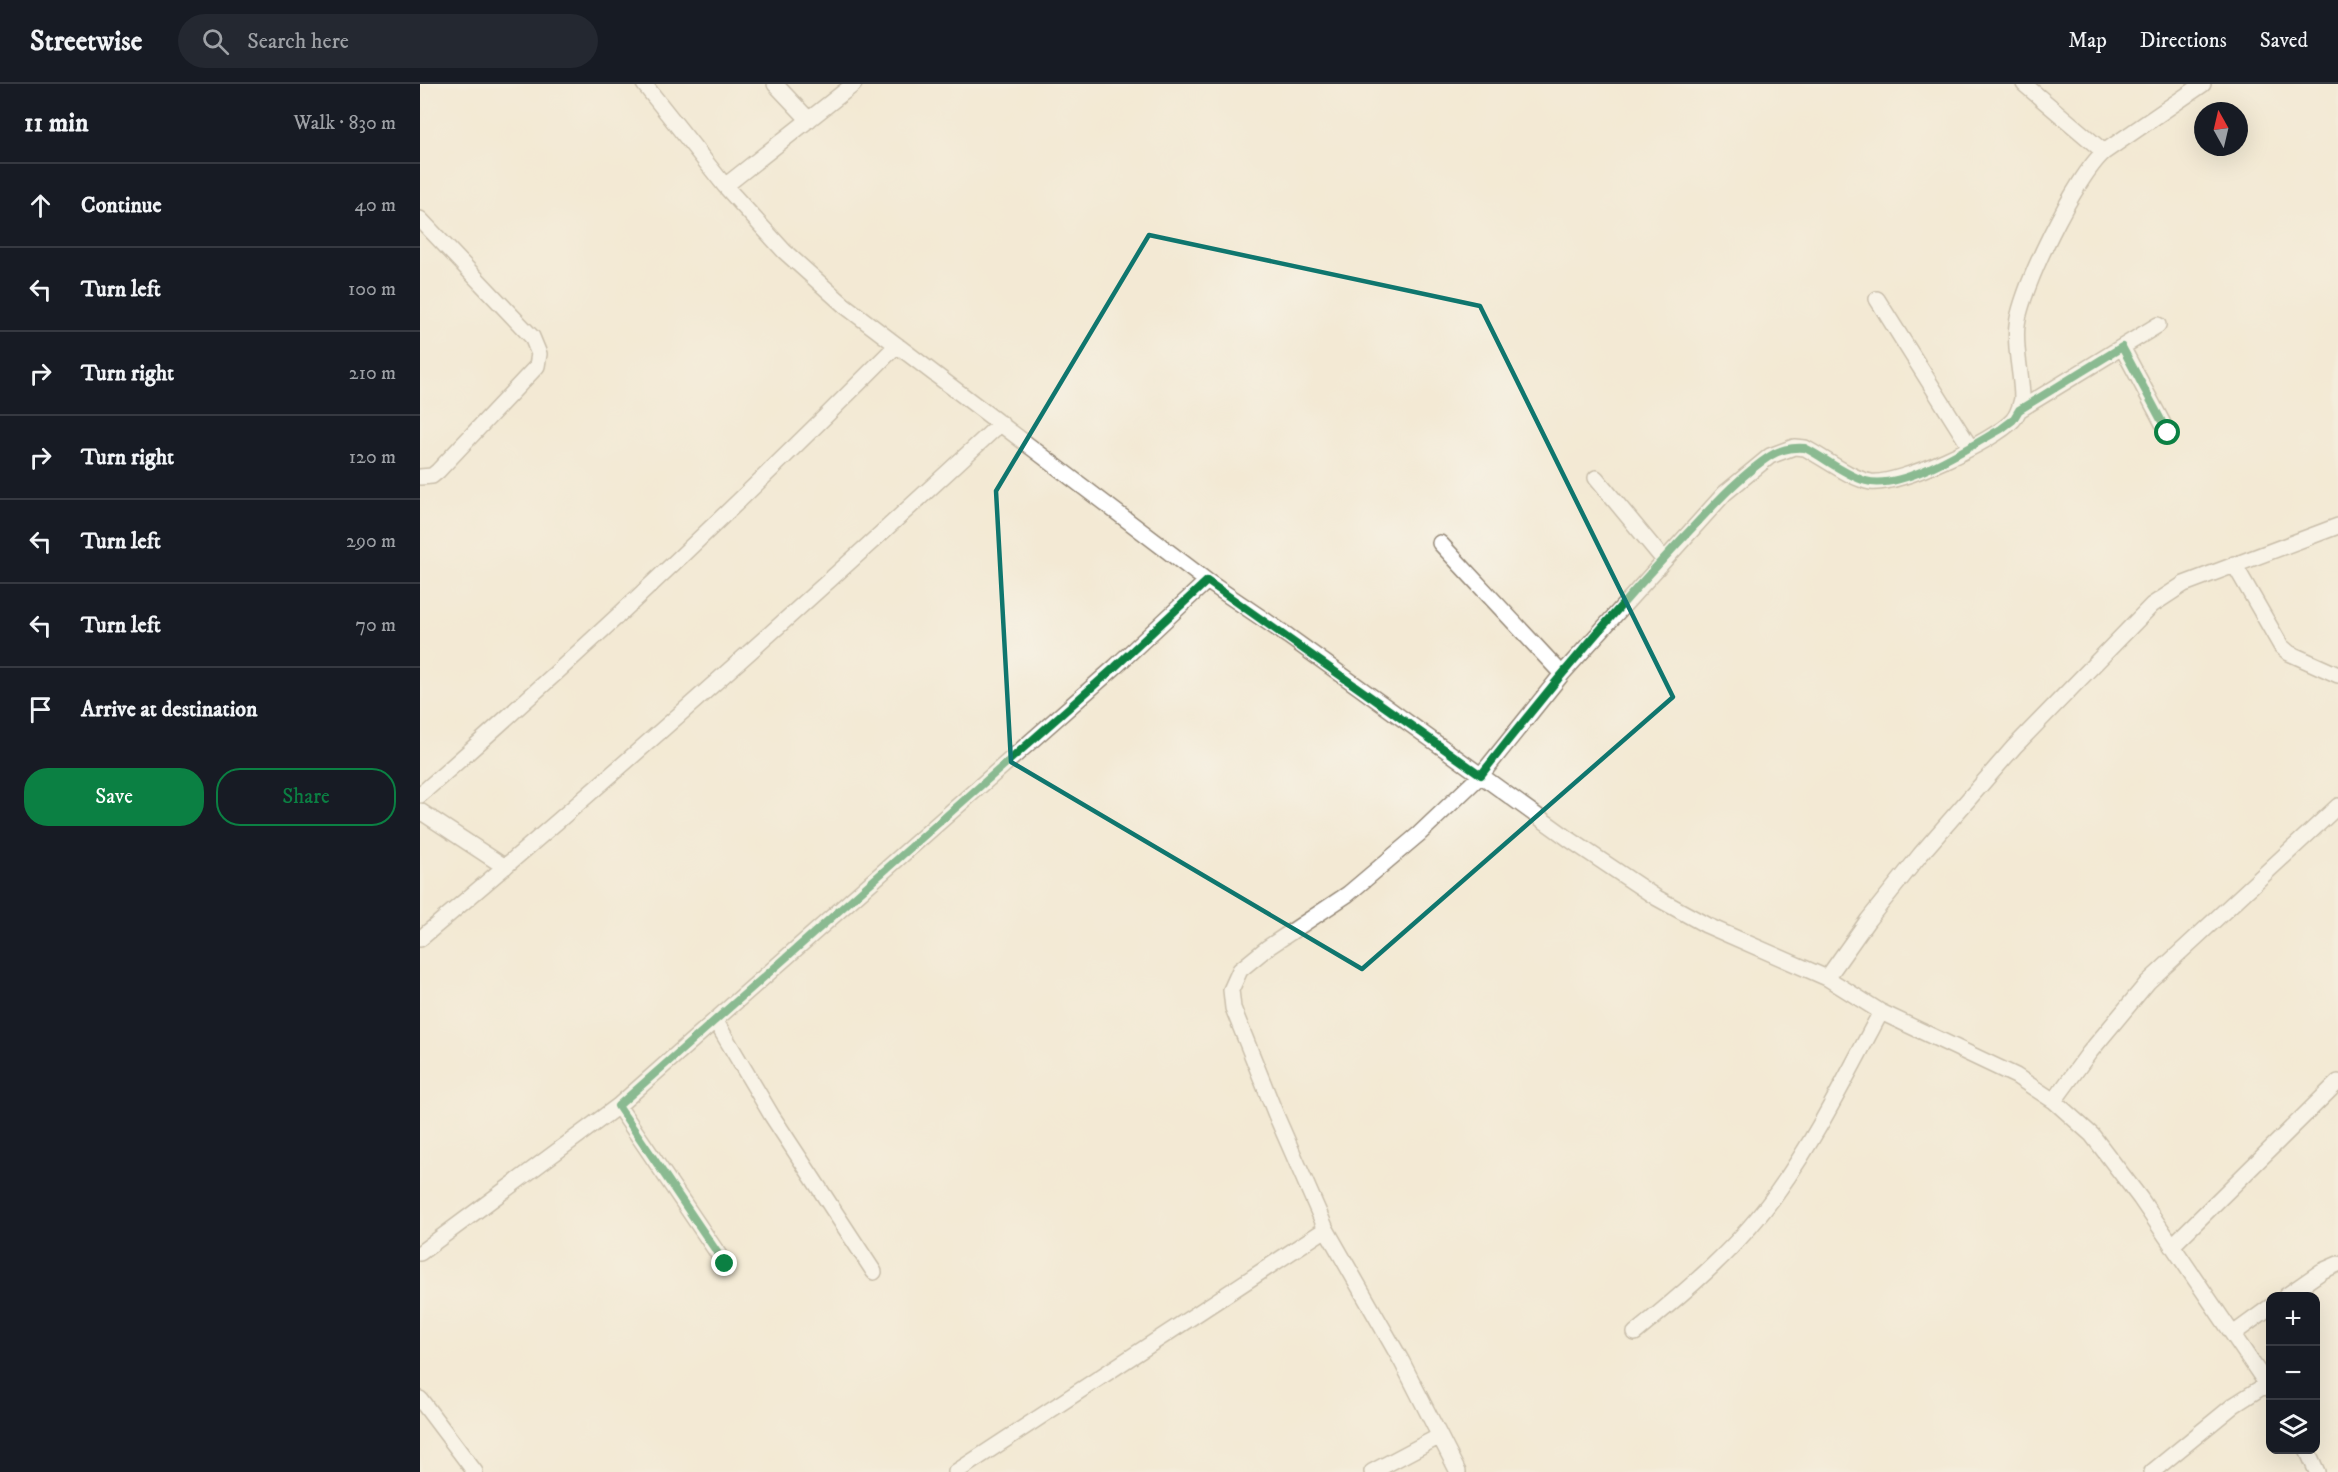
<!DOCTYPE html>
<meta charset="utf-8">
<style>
:root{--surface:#171b24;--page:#242831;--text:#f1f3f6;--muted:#9ea1a6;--line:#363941;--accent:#0b8043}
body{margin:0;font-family:"IM FELL DW Pica",serif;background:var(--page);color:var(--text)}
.controls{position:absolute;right:18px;bottom:18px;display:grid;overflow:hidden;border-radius:12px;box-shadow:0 6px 24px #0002}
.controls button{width:54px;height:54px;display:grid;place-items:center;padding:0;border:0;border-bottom:2px solid var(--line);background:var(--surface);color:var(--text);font:30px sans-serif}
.compass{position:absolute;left:1774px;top:18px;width:54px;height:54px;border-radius:50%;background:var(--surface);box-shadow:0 6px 24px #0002;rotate:352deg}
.stop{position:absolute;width:18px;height:18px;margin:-14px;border:4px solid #0b8043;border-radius:50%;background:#fff}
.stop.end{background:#0b8043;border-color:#fff;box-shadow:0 2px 6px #0008}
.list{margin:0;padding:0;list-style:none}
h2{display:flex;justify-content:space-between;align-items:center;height:78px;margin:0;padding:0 24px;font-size:26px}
h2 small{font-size:20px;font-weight:400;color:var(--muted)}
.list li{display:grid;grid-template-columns:39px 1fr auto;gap:18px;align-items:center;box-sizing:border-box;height:84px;padding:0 24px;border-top:2px solid var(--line)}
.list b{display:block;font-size:22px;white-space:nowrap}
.list em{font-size:20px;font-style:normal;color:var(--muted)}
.actions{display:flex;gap:12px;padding:18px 24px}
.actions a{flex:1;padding:14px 0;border:2px solid var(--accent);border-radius:24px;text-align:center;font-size:21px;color:var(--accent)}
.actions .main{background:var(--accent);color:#fff}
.icon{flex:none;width:33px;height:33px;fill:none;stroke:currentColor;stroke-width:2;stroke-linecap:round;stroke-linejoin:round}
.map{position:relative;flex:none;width:1918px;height:1388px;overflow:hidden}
header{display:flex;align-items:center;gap:36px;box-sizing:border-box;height:84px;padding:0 30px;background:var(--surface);border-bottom:2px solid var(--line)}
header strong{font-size:28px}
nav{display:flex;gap:33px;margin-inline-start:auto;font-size:21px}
.search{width:420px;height:54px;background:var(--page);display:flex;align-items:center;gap:15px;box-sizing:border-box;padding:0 21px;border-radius:33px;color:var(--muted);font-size:22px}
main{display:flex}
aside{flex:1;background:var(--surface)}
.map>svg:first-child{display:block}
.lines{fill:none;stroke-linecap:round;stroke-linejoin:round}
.minor-casing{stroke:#978a79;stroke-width:18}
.minor{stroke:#fff;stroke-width:15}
.route{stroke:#0b8043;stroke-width:8}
.marked{fill:none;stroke:#0f766e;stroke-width:4.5;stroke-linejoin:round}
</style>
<header>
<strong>Streetwise</strong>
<div class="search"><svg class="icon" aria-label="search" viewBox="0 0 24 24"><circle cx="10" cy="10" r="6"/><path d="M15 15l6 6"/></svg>Search here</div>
<nav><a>Map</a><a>Directions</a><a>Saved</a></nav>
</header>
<main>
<aside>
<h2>11 min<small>Walk · 830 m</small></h2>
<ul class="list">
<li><svg class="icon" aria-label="ahead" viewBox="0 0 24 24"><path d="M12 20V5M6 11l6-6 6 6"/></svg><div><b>Continue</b></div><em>40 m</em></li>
<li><svg class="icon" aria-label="left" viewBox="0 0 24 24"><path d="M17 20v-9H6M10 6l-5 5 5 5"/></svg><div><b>Turn left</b></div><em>100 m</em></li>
<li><svg class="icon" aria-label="right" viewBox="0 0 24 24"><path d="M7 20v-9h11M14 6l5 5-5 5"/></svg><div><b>Turn right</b></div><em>210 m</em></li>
<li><svg class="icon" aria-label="right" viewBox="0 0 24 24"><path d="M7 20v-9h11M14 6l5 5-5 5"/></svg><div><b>Turn right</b></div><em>120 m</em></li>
<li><svg class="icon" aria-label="left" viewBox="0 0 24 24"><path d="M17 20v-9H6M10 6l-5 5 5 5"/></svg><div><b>Turn left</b></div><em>290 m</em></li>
<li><svg class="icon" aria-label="left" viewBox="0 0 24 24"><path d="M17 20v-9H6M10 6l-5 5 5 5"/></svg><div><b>Turn left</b></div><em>70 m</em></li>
<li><svg class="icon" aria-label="arrive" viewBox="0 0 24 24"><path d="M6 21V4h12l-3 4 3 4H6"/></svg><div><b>Arrive at destination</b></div></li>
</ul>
<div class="actions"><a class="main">Save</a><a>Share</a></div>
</aside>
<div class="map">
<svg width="1918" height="1388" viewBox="0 0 1918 1388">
<rect width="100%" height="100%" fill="#f7f3e8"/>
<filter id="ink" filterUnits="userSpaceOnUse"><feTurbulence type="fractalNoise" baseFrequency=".0167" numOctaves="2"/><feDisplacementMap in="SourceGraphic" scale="12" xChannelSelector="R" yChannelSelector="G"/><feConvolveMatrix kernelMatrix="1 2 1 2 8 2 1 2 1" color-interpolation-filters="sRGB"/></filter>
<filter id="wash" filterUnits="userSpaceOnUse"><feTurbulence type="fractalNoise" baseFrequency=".008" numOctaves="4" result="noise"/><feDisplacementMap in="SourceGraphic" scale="24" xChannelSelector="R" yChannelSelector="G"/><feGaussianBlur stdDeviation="1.35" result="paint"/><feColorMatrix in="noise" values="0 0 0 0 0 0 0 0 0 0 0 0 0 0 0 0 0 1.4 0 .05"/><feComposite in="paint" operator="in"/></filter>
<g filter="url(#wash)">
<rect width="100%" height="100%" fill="#f3e9d4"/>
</g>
<g filter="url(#ink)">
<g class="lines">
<defs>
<path id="minor" d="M224,0L305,102L364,167L424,221L787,497L868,552L1149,755L1237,814L1286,841L1407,894L1461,928L1596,992L1634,1017L1672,1051L1720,1114L1850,1305
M355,0L389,36
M1604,0L1684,68
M305,102L434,0
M0,135L112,253L119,270L117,282L18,387L12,392L0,393
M1457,215L1550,363
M1702,263L1748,349
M1599,326L1738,241
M1176,394L1243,475
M1020,459L1142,590
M1814,480L1861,562L1869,569L1918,591
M0,711C164,567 323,416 477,261
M0,727L85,783
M0,855C198,688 391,515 581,339
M1407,894L1448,836L1500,771L1594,663L1732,521L1764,500L1918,442
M295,936L352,1032L454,1188
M1634,1017L1669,969L1728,898L1918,722
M198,1022L305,1180
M1752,1162L1918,998
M0,1169L198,1022L695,583L787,497
M1866,1212L1902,1187L1918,1180
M1215,1249C1266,1207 1320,1162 1358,1107C1398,1051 1429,987 1461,928
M1813,1250L1850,1223
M0,1315L55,1388
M1887,1366L1897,1388
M536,1388L906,1145
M952,1388L1018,1353
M1038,1388L982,1278L906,1145L856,1031L813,924L811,906L820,886L847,864L928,810L999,750L1061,691L1142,590L1305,409L1350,372L1374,363L1385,364C1404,374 1431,395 1451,398C1480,401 1574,357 1593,336C1599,329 1600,322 1602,315C1602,290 1594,265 1597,241C1601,204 1656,92 1684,68L1783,0
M1732,1388L1814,1321L1847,1300"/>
</defs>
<use href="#minor" class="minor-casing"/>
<use href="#minor" class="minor"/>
</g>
</g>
<g class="lines" filter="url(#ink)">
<path class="route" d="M305,1180L198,1022L695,583L787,497L1061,691C1123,611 1188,534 1257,460C1286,430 1315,395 1350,372C1361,365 1373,363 1385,364C1405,374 1425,391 1446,397C1482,407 1549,363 1581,345L1593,336L1599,326L1702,263L1748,349"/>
</g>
<path d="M0 0H1918V1388H0ZM729,151L1060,222L1253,613L942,885L591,678L576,407Z" fill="#f3e9d4" fill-opacity=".55" fill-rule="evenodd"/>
<path class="marked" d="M729,151L1060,222L1253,613L942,885L591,678L576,407Z"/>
</svg>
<div class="controls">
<button>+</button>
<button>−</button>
<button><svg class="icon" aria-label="layers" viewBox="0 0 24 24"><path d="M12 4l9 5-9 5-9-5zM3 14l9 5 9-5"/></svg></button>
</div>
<svg class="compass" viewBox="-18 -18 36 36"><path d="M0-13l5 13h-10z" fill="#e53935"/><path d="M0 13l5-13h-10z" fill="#9ea1a6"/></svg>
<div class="stop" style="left:1748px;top:349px"></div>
<div class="stop end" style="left:305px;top:1180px"></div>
</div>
</main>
